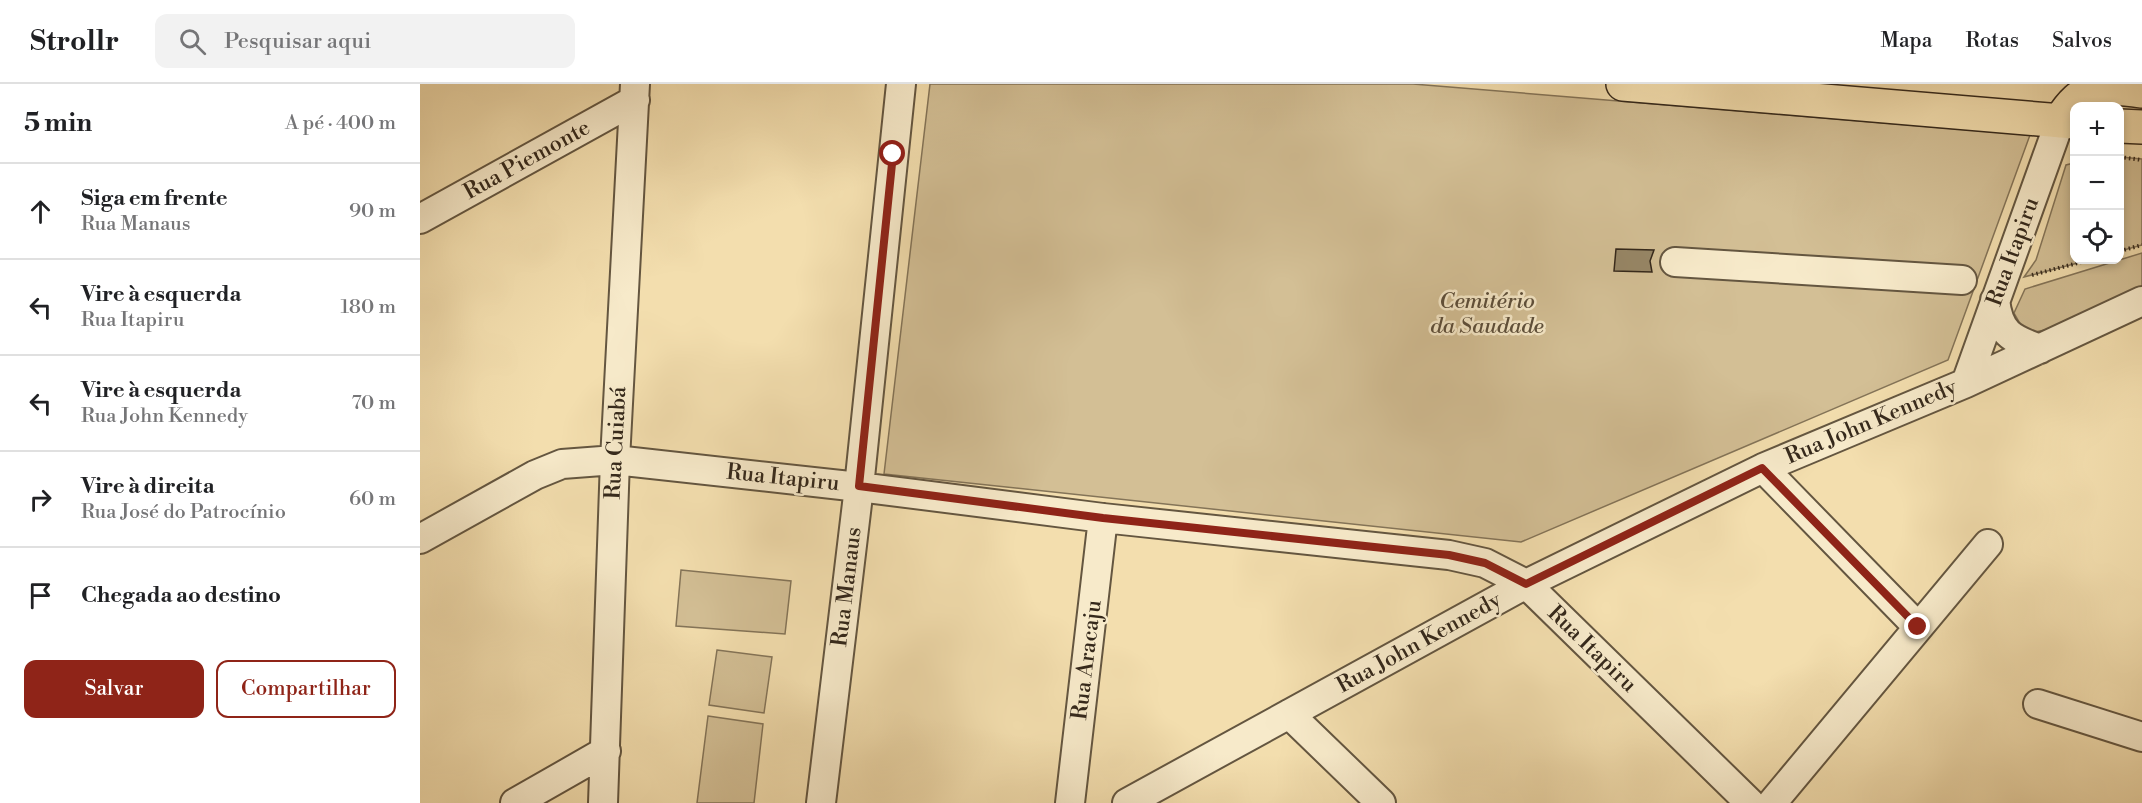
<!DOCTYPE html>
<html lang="pt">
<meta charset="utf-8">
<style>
:root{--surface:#fff;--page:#f2f2f2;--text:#202124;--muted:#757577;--line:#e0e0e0;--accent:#8f2418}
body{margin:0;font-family:"Libre Bodoni",serif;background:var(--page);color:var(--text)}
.controls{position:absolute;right:18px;top:18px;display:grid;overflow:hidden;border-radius:12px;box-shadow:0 3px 9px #0003}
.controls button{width:54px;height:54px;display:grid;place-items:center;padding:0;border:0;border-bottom:2px solid var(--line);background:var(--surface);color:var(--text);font:30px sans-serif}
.stop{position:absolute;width:18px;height:18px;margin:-14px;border:4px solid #8f2418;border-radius:50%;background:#fff}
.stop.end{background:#8f2418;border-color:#fff;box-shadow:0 2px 6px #0008}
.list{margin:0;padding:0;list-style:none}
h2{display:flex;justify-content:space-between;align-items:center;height:78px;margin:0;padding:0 24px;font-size:26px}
h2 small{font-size:20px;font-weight:400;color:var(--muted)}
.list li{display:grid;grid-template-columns:39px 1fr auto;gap:18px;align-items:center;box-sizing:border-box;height:96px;padding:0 24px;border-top:2px solid var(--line)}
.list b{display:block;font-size:22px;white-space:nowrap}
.list p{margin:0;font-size:20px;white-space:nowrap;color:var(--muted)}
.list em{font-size:20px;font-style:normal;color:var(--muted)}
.actions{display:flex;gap:12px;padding:18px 24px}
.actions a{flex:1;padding:14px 0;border:2px solid var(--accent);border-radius:12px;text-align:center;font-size:21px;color:var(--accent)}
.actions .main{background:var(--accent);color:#fff}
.icon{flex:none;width:33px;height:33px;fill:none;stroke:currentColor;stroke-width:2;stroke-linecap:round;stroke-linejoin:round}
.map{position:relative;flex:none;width:1722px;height:719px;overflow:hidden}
header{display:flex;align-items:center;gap:36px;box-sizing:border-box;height:84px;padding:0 30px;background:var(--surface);border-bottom:2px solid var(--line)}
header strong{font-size:28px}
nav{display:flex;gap:33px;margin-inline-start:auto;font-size:21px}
.search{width:420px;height:54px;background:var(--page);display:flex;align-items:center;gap:15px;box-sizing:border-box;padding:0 21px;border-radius:12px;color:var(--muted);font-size:22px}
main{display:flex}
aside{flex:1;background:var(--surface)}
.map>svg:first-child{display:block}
.green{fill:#d3bf95;stroke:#847458;stroke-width:1.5}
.building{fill:#978767;stroke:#34281b;stroke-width:1.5}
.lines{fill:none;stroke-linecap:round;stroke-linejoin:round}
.minor-casing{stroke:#645640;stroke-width:32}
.major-casing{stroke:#34281b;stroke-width:36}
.path{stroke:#34281b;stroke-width:4;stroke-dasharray:1.5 3;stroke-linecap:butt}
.minor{stroke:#f7eaca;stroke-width:28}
.major{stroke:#f3deae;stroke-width:33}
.route{stroke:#8f2418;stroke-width:8}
.labels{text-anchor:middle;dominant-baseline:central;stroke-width:5;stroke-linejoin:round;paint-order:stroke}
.street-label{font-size:22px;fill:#34281b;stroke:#f7eaca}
.park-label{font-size:22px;font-style:italic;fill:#5c4e3a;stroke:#f7eaca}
</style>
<header>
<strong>Strollr</strong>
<div class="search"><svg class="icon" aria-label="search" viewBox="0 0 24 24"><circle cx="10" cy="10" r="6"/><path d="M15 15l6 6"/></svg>Pesquisar aqui</div>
<nav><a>Mapa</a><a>Rotas</a><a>Salvos</a></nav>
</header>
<main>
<aside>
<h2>5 min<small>A pé · 400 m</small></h2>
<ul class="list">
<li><svg class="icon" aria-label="ahead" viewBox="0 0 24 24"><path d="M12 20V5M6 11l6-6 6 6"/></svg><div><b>Siga em frente</b><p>Rua Manaus</p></div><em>90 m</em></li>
<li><svg class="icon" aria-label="left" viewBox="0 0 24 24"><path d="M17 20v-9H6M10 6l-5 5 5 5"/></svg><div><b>Vire à esquerda</b><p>Rua Itapiru</p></div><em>180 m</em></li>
<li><svg class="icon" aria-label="left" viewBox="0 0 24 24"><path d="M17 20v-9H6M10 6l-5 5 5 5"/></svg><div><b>Vire à esquerda</b><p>Rua John Kennedy</p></div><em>70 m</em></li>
<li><svg class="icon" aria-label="right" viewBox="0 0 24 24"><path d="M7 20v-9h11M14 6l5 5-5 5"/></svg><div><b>Vire à direita</b><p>Rua José do Patrocínio</p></div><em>60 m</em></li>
<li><svg class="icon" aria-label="arrive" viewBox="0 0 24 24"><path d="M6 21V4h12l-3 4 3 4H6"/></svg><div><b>Chegada ao destino</b></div></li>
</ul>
<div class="actions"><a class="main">Salvar</a><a>Compartilhar</a></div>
</aside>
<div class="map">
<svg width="1722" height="719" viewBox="0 0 1722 719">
<rect width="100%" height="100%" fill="#f3deae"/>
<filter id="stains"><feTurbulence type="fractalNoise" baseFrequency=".00333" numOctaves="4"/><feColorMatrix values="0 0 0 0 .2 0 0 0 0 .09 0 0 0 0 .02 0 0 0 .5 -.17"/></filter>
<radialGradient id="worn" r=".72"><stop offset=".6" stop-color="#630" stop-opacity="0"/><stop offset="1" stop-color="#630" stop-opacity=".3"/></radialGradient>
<path class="green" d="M510,0H993L1610,51L1528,276L1101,458L464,390Z
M1700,73L1722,75V161L1700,167Z
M1654,79V176H1669L1604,193L1616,176L1646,81Z
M1722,169V203L1635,244L1615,248L1602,243L1594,229L1605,205Z
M261,486L371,497L365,550L256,542Z
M297,566L352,573L344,629L289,621Z
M288,632L343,640L334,719H277Z"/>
<path class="building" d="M1196,165L1234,166L1230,177L1232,188L1194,187Z"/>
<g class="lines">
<defs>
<path id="minor" d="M0,135L215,16
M1255,178L1542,196
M1575,216C1579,249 1591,255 1620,265
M1546,299L1640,37
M1343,384L1498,543
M0,455L115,391L142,380L195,376L439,403L683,434L1029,471L1065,479L1106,500L1330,719
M1618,620L1722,653
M869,630L961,719
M95,719L186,667
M183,719L195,376L215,0
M401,719L439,403L481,0
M650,719L683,434
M707,719L1106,500L1343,384L1546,299L1722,217
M1352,719L1568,460"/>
<path id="major" d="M1203,0L1654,38
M1640,37C1663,0 1680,2 1722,7
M1700,42L1722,43"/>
</defs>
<use href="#minor" class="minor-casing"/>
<use href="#major" class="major-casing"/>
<path class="path" d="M1700,73L1722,76
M1700,167L1722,161
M1612,191L1669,176"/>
<use href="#minor" class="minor"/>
<use href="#major" class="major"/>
</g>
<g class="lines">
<path class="route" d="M473,70L439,402L683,434L1029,471L1065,479L1106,500L1342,384L1498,543"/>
</g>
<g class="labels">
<g class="street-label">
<text transform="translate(107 76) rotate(-29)">Rua Piemonte</text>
<text transform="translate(1593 168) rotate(-70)">Rua Itapiru</text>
<text transform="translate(1451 338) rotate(-23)">Rua John Kennedy</text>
<text transform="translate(196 359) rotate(-87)">Rua Cuiabá</text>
<text transform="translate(363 394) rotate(6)">Rua Itapiru</text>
<text transform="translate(427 503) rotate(-83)">Rua Manaus</text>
<text transform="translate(999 559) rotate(-29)">Rua John Kennedy</text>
<text transform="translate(1172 565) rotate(44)">Rua Itapiru</text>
<text transform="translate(667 576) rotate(-83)">Rua Aracaju</text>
</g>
<g class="park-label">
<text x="1067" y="217">Cemitério<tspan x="1067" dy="25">da Saudade</tspan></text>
</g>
</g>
<rect width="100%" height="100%" filter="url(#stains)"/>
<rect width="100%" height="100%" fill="url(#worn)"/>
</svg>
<div class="controls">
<button>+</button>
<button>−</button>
<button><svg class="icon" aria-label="locate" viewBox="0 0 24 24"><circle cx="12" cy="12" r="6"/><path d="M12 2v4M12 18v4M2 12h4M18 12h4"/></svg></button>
</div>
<div class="stop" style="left:473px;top:70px"></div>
<div class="stop end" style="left:1498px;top:543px"></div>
</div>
</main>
